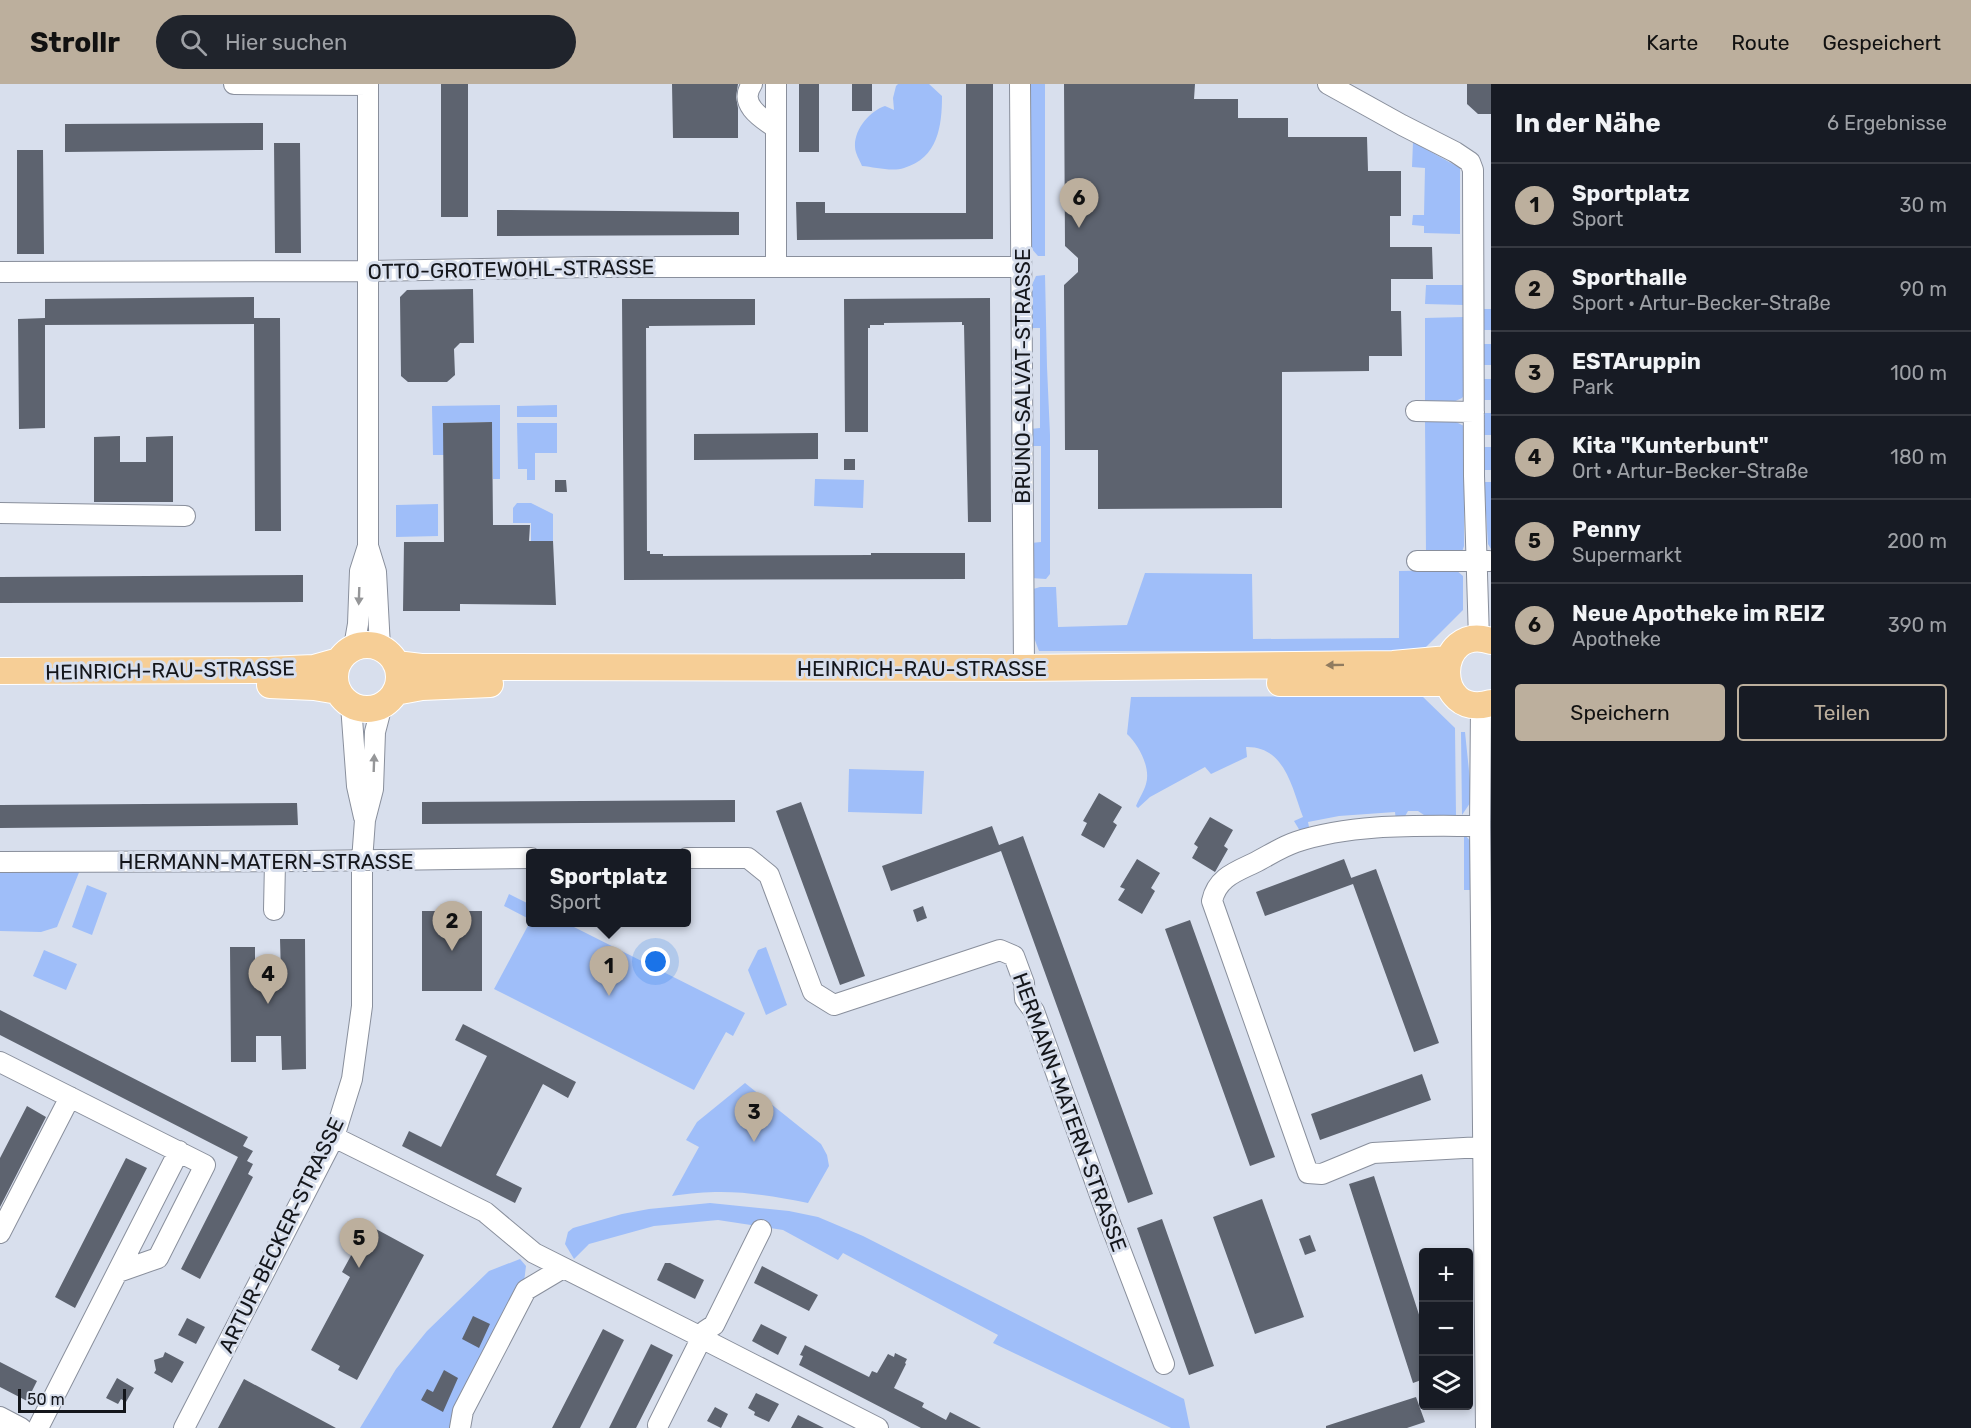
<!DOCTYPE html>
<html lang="de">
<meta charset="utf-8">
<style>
:root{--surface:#171b24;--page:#20242c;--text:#f1f3f6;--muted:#9ea1a6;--line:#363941;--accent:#bcaf9d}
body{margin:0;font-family:Rubik,sans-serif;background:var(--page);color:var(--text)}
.controls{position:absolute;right:18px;bottom:18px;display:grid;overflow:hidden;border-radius:6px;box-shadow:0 3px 9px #0003}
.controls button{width:54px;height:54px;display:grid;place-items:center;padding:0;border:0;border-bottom:2px solid var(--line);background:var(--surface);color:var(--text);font:30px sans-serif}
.scale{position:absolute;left:18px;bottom:15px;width:108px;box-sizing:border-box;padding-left:6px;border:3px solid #14161b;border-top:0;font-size:16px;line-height:21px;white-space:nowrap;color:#14161b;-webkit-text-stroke:4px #d8dfed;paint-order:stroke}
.you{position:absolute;left:656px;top:878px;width:21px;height:21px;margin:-15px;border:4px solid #fff;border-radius:50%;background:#1a73e8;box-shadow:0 0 0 9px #1a73e833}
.badge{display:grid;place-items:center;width:39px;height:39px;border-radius:50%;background:var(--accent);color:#111;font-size:20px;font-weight:700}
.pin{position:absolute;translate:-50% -50px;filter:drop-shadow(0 2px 3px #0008)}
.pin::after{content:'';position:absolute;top:32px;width:21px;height:18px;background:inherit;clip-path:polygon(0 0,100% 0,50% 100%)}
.popup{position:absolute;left:526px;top:765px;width:165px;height:78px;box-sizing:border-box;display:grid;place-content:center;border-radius:6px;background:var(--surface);filter:drop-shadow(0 2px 4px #0005);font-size:20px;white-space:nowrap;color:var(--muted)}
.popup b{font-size:22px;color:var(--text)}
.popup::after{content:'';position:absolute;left:50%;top:100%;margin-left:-12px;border:12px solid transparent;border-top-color:var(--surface)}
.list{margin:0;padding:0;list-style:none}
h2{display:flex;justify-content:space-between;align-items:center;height:78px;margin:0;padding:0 24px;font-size:26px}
h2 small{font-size:20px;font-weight:400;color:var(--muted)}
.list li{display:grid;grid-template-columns:39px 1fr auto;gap:18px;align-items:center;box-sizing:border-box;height:84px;padding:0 24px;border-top:2px solid var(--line)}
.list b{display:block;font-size:22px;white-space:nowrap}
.list p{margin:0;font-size:20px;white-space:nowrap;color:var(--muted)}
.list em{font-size:20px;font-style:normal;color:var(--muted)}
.actions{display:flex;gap:12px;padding:18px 24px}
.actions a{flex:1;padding:14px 0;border:2px solid var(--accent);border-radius:6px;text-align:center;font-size:21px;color:var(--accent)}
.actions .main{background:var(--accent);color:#111}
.icon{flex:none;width:33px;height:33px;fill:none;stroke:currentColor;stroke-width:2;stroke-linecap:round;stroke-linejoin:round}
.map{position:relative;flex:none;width:1491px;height:1344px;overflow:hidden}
header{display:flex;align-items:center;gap:36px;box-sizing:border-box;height:84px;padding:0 30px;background:var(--accent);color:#111}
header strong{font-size:28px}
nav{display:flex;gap:33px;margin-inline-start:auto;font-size:21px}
.search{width:420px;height:54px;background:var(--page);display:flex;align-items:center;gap:15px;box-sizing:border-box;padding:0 21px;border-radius:33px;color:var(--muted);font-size:22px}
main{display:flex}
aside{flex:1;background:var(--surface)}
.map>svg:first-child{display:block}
.green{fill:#9fbef9}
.building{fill:#5d636f}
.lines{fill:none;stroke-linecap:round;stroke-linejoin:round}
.minor-casing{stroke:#898f9c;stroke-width:22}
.major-casing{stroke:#fff;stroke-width:28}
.minor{stroke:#fff;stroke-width:20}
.major{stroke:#f6ce96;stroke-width:26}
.oneway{fill:#959698}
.oneway2{fill:#907b5f}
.labels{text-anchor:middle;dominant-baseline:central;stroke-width:6;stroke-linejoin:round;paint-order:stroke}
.street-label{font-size:21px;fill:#14161b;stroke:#d8dfed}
</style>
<header>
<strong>Strollr</strong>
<div class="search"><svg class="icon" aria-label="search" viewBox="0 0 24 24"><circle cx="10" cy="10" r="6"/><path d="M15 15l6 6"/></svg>Hier suchen</div>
<nav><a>Karte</a><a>Route</a><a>Gespeichert</a></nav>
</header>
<main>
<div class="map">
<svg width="1491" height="1344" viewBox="0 0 1491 1344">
<rect width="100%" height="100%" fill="#d8dfed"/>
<path class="green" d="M898,0H929L942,12C942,42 938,74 904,84C892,88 874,83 862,82C860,77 855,69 855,63C854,45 870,27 885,22L894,26L893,14L896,2Z
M1029,0H1045V172H1038L1031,164Z
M1413,58L1460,84V150L1424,149V142L1412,141L1413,131H1424L1425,84L1412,83Z
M1045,191L1047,283L1050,351V490L1046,495L1031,494V459L1041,458V362H1031L1030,345L1040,344V244H1030L1031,203L1036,192Z
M1426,201H1465L1464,221L1425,220Z
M1484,225H1491V246H1484Z
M1464,233V311L1462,314L1451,319L1425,318V234Z
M1483,260H1491V281H1484Z
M1484,295H1491V316H1483Z
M500,321V395H493L492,338L444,339V371H433L432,322Z
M557,321V333H517V322Z
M1483,329H1491V351H1484Z
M1425,336H1452L1464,342V462L1462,468L1426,469Z
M517,339H557V369H535V396H527V385H518Z
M1484,363H1491V386H1483Z
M815,395L864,396L863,424L814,422Z
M1484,398H1491V465L1488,460Z
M517,419H531L553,430V457H531V439H513V424Z
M438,420V452L396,453V421Z
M1456,486L1463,492V526L1422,567H1039L1033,551L1030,506L1040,503H1056L1058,543L1127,541L1145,489L1252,490L1253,555L1399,554V487Z
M1422,612L1455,644L1456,732L1427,733L1418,727H1408L1404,734L1396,737L1395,728L1339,732L1308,738L1310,748L1300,747L1294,737L1303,733C1292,704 1285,662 1246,663L1247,673L1211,690L1205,683L1150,713L1138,724L1136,722C1139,715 1144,707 1146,700C1151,684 1139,661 1127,650L1131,613Z
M1461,648H1465L1472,716L1462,731Z
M849,685L924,687L922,730L848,728Z
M1464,750L1473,760L1474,806H1464Z
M80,786L57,843L41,848L0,847V788Z
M87,801L107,809L92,851L72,843Z
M509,810L531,821V836L504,822Z
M531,836V838L566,839L745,929L733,952L726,948L694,1006L494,905Z
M766,863L787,921L766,931L748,886L758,866Z
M44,866L77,880L66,906L33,892Z
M745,999L821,1060L827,1071L829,1082L808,1119C757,1109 724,1104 672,1112L699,1063L686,1056L697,1038Z
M710,1119L789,1127L818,1133L863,1152L1180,1313L1184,1315L1190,1344H1171L993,1259L998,1251L843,1169L838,1176L783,1146L718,1136L654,1142L589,1160L574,1175L565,1160L568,1148L573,1144L622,1130L649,1125Z
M520,1175L526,1182L523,1206L456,1344H360L396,1285L427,1247L489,1187Z"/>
<path class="building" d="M441,0H468V133H441Z
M672,0H738L736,13L738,24V54H673Z
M799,0H819V68H799Z
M852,0H872V27H852Z
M966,0H993V155L797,156L796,118H825V129H966Z
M1064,0H1195L1194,15H1238V34H1288V53H1367L1368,87H1401V132H1390V163H1432L1433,195H1391V227H1401L1402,272H1369V287L1282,288V424L1098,425V366H1065L1064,201L1078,188V174L1065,162Z
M1467,0H1491V30H1478L1467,20Z
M263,39V66L65,68V40Z
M274,59H300L301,169H275Z
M17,66H43L44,170H17Z
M497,126L739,128V151L497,152Z
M473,205L474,259H460L454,265L455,291L447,298H408L401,292L400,213L407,206Z
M254,213V234H280L281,447H255L254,240L45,241V344L19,345L18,235L45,234V215Z
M990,214L991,438H968L964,241H962V238L884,239V241H870V244H868V348H845L844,215Z
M622,215H755V241L649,242V244H646L647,467H650V470H663V472L871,471V469H965V495L624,496Z
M492,338L493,441H530L529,457H553L556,521L460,520V527H403L404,458H444L443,339Z
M818,349V375L694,376V350Z
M120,352V378H146V353L173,352V418H94V353Z
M844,375H855V386H844Z
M555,396H566L567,408H555Z
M303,491V518L0,519V493Z
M1099,709L1122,723L1113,738L1117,741L1104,764L1081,751L1087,739L1083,737Z
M735,716V738L422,740V718Z
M801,718L865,892L840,901L776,727Z
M297,719L298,741L0,744V721Z
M1210,733L1233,746L1224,762L1228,765L1215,788L1192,774L1198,763L1194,760Z
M992,742L999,761L1023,752L1153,1110L1128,1119L1001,767L891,807L882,782Z
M1137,775L1160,789L1151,804L1155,807L1142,830L1118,816L1125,805L1120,803Z
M1344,775L1352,796L1351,794L1376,785L1439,959L1414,968L1353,800L1265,832L1256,808Z
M923,822L927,834L917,838L913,826Z
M422,827H482V907H422Z
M1190,836L1275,1073L1250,1082L1165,845Z
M280,855H305L306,985L282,986L281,952H256V978H231L230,863H255V889H281Z
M0,926L248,1053L243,1062L253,1067L247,1077L253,1080L248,1090L253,1093L200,1195L181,1185L238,1073L0,951Z
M463,940L576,998L568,1014L543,1000L496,1091L522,1104L515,1119L402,1062L409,1047L441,1063L487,972L455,956Z
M1422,990L1431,1016L1320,1056L1311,1030Z
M27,1022L46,1033L0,1123V1074Z
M126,1074L147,1084L75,1224L55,1213Z
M1374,1092L1424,1246V1295L1413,1299L1349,1100Z
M1262,1115L1304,1233L1255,1250L1213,1133Z
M1162,1135L1214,1282L1189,1291L1137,1144Z
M376,1145L424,1171L357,1296L338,1286L340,1282L311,1266L350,1193L342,1188L359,1157L367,1161Z
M1310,1151L1316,1167L1305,1171L1299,1155Z
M665,1179H670L704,1196L695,1215L657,1196Z
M762,1182L818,1211L809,1227L754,1199Z
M473,1232L490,1240L479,1264L462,1255Z
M187,1234L205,1243L196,1260L178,1251Z
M761,1240L787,1253L778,1271L752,1257Z
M603,1245L624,1256L580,1344H552Z
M651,1260L673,1271L660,1297L636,1344H609Z
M805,1261L869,1293L872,1287L877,1289L888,1270L894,1273L895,1269L907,1275L905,1279L906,1280L894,1304L924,1319L922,1323L946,1336L950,1328L981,1344H921L799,1281L803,1272L800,1271Z
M165,1268L184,1278L172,1299L154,1289L156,1286L154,1276L163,1273Z
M0,1278L37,1297L27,1317L0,1303Z
M444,1286L458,1294L443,1328L421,1316L427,1305L433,1308Z
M117,1294L134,1304L126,1318L121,1315L118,1320L106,1314Z
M244,1295L336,1344H218Z
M756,1309L779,1320L769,1338L754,1331L755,1328L748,1324Z
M1416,1313L1425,1338L1407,1344H1326V1342Z
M715,1323L728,1330L721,1344L707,1337Z
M798,1331L824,1344H791Z"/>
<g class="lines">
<defs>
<path id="minor" d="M234,0L368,1
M368,0V462L376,488L380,563
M752,0C738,20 761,34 776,44
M776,0V183
M1020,0L1024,584
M1328,0L1402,41L1455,68L1470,78L1473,86L1474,392L1479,555
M0,188L368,187L592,183H1021
M1416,327L1474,328
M0,429L185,432
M1417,477H1489
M354,563L358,540L360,487L368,462
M351,621L357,702L364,733
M1481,622L1480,742L1486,1344
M1480,742C1420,742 1354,739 1296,758C1281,763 1268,772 1254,779C1235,788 1217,794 1212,817L1308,1089L1322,1090L1373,1069L1482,1063
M687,774H748L769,791L813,908L834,921L1000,866L1014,872L1024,899L1025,915L1034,927L1110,1139L1164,1280
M0,778L308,777L531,774
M274,826L275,778
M0,978L205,1081L158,1174L118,1188
M334,1053L485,1128L534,1169L701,1253
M0,1149L70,1013
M711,1259L878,1344
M0,1333L21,1344
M658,1341L705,1247L714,1241L761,1146
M38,1344L179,1067
M184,1344L334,1053L352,995L362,922V777L365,736L373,705L375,648L382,621
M460,1344L463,1327L526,1206L563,1184"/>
<path id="major" d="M1491,557C1434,538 1431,637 1491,619
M335 593a32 32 0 1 1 64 0a32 32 0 1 1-64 0Z
M396,580L421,583H471L1024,584L1393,580L1448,575
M0,587L266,586L314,584L339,577
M1280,599H1447
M270,601L314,603L338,607
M395,608L422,603L490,600"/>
</defs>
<use href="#minor" class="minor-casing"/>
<use href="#major" class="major-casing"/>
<use href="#minor" class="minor"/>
<use href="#major" class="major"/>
</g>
<defs><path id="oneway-solid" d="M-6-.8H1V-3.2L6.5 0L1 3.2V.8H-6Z" transform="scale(1.5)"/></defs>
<g class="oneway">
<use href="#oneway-solid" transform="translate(359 512) rotate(92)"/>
<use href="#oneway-solid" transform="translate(374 679) rotate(-88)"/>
</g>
<use class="oneway2" href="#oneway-solid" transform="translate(1335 581) rotate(179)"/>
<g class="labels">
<g class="street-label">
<text transform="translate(511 185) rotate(-1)">OTTO-GROTEWOHL-STRASSE</text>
<text transform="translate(1022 292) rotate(-90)">BRUNO-SALVAT-STRASSE</text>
<text x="922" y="584">HEINRICH-RAU-STRASSE</text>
<text transform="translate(170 586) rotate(-1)">HEINRICH-RAU-STRASSE</text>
<text x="266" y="777">HERMANN-MATERN-STRASSE</text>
<text transform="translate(1070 1028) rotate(70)">HERMANN-MATERN-STRASSE</text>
<text transform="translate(281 1151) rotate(-64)">ARTUR-BECKER-STRASSE</text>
</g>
</g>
</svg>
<div class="controls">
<button>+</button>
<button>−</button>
<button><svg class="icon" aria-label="layers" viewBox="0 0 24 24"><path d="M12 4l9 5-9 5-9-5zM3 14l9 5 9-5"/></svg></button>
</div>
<div class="scale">50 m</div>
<div class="you"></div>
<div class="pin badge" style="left:609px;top:912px">1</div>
<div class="popup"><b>Sportplatz</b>Sport</div>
<div class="pin badge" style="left:452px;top:867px">2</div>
<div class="pin badge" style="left:754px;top:1058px">3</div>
<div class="pin badge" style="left:268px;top:920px">4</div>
<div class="pin badge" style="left:359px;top:1184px">5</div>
<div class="pin badge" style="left:1079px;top:144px">6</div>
</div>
<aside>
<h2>In der Nähe<small>6 Ergebnisse</small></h2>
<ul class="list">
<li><span class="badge">1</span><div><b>Sportplatz</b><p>Sport</p></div><em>30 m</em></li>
<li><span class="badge">2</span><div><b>Sporthalle</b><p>Sport · Artur-Becker-Straße</p></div><em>90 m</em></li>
<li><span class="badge">3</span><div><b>ESTAruppin</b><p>Park</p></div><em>100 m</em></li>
<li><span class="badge">4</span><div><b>Kita &quot;Kunterbunt&quot;</b><p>Ort · Artur-Becker-Straße</p></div><em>180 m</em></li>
<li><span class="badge">5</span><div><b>Penny</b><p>Supermarkt</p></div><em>200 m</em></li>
<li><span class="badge">6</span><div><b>Neue Apotheke im REIZ</b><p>Apotheke</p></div><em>390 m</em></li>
</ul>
<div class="actions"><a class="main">Speichern</a><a>Teilen</a></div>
</aside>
</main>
